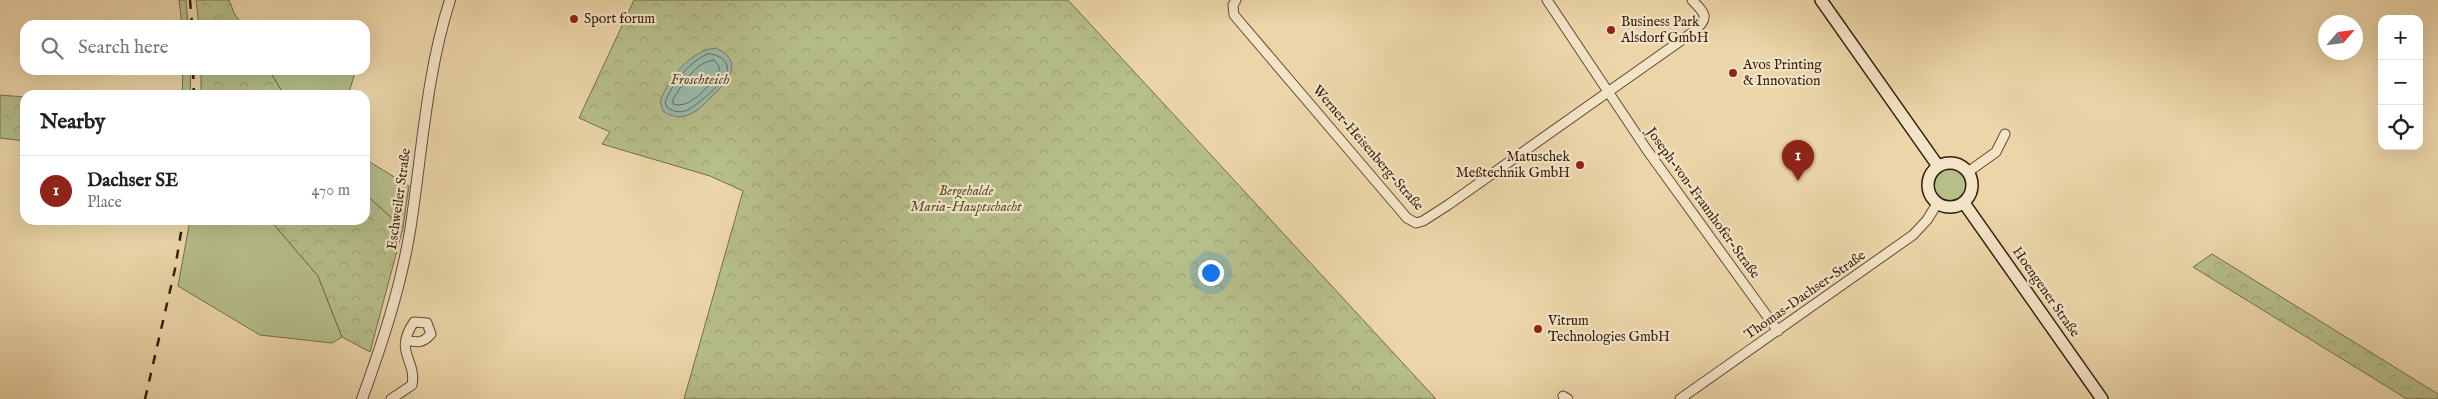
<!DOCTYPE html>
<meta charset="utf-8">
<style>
:root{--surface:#fff;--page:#f2f2f2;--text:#222;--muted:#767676;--line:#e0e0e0;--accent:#8f2418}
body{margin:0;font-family:"IM FELL English",serif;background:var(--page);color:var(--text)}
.controls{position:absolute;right:15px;top:15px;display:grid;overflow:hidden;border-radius:10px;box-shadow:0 5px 20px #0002}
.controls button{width:45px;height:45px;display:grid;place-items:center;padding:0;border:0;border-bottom:1px solid var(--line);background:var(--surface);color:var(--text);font:25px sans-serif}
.compass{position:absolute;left:2318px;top:15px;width:45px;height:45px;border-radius:50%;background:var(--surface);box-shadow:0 5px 20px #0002;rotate:62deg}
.you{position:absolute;left:1210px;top:272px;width:18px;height:18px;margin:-12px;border:4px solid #fff;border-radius:50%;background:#1a73e8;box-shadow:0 0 0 8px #1a73e833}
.badge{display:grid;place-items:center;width:32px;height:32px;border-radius:50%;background:var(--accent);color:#fff;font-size:16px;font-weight:700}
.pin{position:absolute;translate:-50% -41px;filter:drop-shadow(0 1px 2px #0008)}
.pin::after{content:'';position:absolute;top:26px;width:18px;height:15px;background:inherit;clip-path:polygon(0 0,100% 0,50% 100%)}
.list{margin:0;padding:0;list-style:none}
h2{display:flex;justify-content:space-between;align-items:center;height:65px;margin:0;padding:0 20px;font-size:21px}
h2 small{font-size:16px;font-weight:400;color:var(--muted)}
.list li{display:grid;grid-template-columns:32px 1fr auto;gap:15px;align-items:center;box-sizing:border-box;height:70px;padding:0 20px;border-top:1px solid var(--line)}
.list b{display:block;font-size:19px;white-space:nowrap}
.list p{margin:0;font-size:16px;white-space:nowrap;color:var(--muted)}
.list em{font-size:16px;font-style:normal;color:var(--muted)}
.icon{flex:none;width:28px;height:28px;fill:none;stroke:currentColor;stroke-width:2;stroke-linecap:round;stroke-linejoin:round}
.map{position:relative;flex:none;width:2438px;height:399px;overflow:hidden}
.search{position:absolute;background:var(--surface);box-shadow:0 5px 20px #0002;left:20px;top:20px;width:350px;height:55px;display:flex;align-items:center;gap:12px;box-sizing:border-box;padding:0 18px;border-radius:15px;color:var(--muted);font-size:19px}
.panel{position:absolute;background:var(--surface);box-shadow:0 5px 20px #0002;left:20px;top:90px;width:350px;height:135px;border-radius:15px}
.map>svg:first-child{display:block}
.grass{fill:#b6be8a;stroke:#756d4c}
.forest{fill:url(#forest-crowns);stroke:#756d4c}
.water{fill:#99b9ab;stroke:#717a6c}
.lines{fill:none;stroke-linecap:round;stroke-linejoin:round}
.shore{stroke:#666a5c;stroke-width:1}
.minor-casing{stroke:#624a35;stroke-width:11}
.tertiary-casing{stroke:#624a35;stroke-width:12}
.secondary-casing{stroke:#341c0e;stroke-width:14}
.minor{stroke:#f3e4c7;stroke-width:9}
.tertiary{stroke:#f3e4c7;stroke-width:10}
.secondary{stroke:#f3e4c7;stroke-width:11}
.rail{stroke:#341c0e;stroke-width:2.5;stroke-dasharray:9 9;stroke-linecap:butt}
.poi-dot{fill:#8f2418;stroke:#f3e4c7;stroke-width:2}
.labels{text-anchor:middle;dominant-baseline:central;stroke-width:4.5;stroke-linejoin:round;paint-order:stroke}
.poi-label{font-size:14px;fill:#341c0e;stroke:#f3e4c7;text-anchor:start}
.street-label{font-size:14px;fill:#341c0e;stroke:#f3e4c7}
.park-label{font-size:14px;font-style:italic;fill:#5b4d33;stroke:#f3e4c7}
.water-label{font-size:15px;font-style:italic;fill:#524b3d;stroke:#f3e4c7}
</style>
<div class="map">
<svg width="2438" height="399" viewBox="0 0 2438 399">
<defs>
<pattern id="forest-crowns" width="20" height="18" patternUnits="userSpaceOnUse" patternTransform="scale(1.25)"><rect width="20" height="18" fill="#b6be8a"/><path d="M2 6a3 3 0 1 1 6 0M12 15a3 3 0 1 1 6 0" fill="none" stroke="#9da376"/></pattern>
</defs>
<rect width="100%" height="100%" fill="#ecd6a9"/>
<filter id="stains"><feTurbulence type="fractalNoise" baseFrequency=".004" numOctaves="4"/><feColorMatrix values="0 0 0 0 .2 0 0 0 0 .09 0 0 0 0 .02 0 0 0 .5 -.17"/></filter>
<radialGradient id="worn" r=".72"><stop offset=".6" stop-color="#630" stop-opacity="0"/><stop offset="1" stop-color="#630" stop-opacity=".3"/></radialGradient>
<path class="grass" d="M179,0H186L188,25H182Z
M183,70H191L190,95H182Z
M269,70H356L348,95H284Z
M365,159L409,186L403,228L365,194Z
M1934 185a16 16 0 1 1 32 0a16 16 0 1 1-32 0Z
M190,220H270L318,276L342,337L332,343L260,335L178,286Z"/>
<path class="forest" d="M196,0H229L235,15L243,25H199Z
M634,0H1068L1436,399H684L743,191L710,176L602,144L610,132L579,118Z
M201,70H269L284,95H201Z
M0,95L25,97V141L0,138Z
M365,194L403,228L370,352L342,337L318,276L270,220H365Z
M2212,254L2438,394V399H2407L2193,267Z"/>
<path class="water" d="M716,48C746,62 727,82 712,96C705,104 695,114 684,116C676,118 669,115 663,111L660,101C670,78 689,51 716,48Z"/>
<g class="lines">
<path class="shore" d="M707,54C718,53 732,62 726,75C721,84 695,108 685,111C679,113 672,111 667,107L665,102C673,83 688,63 707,54Z
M714,60L719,66V74C708,85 691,110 673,104V99C683,84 695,62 714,60Z"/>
<defs>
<path id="minor" d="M1236,0L1233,5L1234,15L1407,218L1416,223L1423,221L1448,205L1693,32C1709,18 1707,15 1692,0
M1547,0L1647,150L1778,331
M1968,172L1996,152L2005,134
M1563,396L1568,399
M391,399L412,385C417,360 393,352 414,322L427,323L431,334C423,343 418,343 406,340
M1680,399L1913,235L1927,220L1937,204"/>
<path id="tertiary" d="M362,399C382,344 400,290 410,231C422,154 426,75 450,0"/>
<path id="secondary" d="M1821,0L1938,166
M1928 185a22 22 0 1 1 44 0a22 22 0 1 1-44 0Z
M1964,203L2102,399"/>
</defs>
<use href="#minor" class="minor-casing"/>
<use href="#tertiary" class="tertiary-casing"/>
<use href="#secondary" class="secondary-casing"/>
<use href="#minor" class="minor"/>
<use href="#tertiary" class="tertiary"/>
<use href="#secondary" class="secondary"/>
<path class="rail" d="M190,0L192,25
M193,70L194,95
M145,399L175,269L183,220"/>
</g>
<g class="poi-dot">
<circle cx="574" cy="19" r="5"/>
<circle cx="1611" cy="30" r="5"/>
<circle cx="1733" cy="73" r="5"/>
<circle cx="1580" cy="165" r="5"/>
<circle cx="1538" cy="329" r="5"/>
</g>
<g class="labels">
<g class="poi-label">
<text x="584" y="19">Sport forum</text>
<text x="1621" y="22">Business Park<tspan x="1621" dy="16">Alsdorf GmbH</tspan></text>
<text x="1743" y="65">Avos Printing<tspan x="1743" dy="16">&amp; Innovation</tspan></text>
<text x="1570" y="157" text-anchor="end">Matuschek<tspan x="1570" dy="16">Meßtechnik GmbH</tspan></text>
<text x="1548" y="321">Vitrum<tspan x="1548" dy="16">Technologies GmbH</tspan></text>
</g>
<g class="street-label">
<text transform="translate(1368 148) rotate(49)">Werner-Heisenberg-Straße</text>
<text transform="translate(399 199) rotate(-82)">Eschweiler Straße</text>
<text transform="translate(1703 203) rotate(54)">Joseph-von-Fraunhofer-Straße</text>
<text transform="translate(2046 292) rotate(55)">Hoengener Straße</text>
<text transform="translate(1805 295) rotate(-35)">Thomas-Dachser-Straße</text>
</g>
<g class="park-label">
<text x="966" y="191">Bergehalde<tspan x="966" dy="16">Maria-Hauptschacht</tspan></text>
</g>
<g class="water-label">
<text x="700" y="79">Froschteich</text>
</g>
</g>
<rect width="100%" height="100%" filter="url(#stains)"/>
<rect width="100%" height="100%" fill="url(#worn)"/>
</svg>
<div class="controls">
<button>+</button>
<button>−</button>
<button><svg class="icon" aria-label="locate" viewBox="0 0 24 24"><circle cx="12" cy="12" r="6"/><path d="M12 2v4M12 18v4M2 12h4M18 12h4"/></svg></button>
</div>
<svg class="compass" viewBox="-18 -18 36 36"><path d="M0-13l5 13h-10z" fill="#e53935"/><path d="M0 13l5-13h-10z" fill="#767676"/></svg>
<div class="you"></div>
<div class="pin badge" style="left:1798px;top:181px">1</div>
<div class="search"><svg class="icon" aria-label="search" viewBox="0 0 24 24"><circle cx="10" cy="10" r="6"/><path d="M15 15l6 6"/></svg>Search here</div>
<section class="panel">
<h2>Nearby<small></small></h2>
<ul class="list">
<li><span class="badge">1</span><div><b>Dachser SE</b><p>Place</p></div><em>470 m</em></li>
</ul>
</section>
</div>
